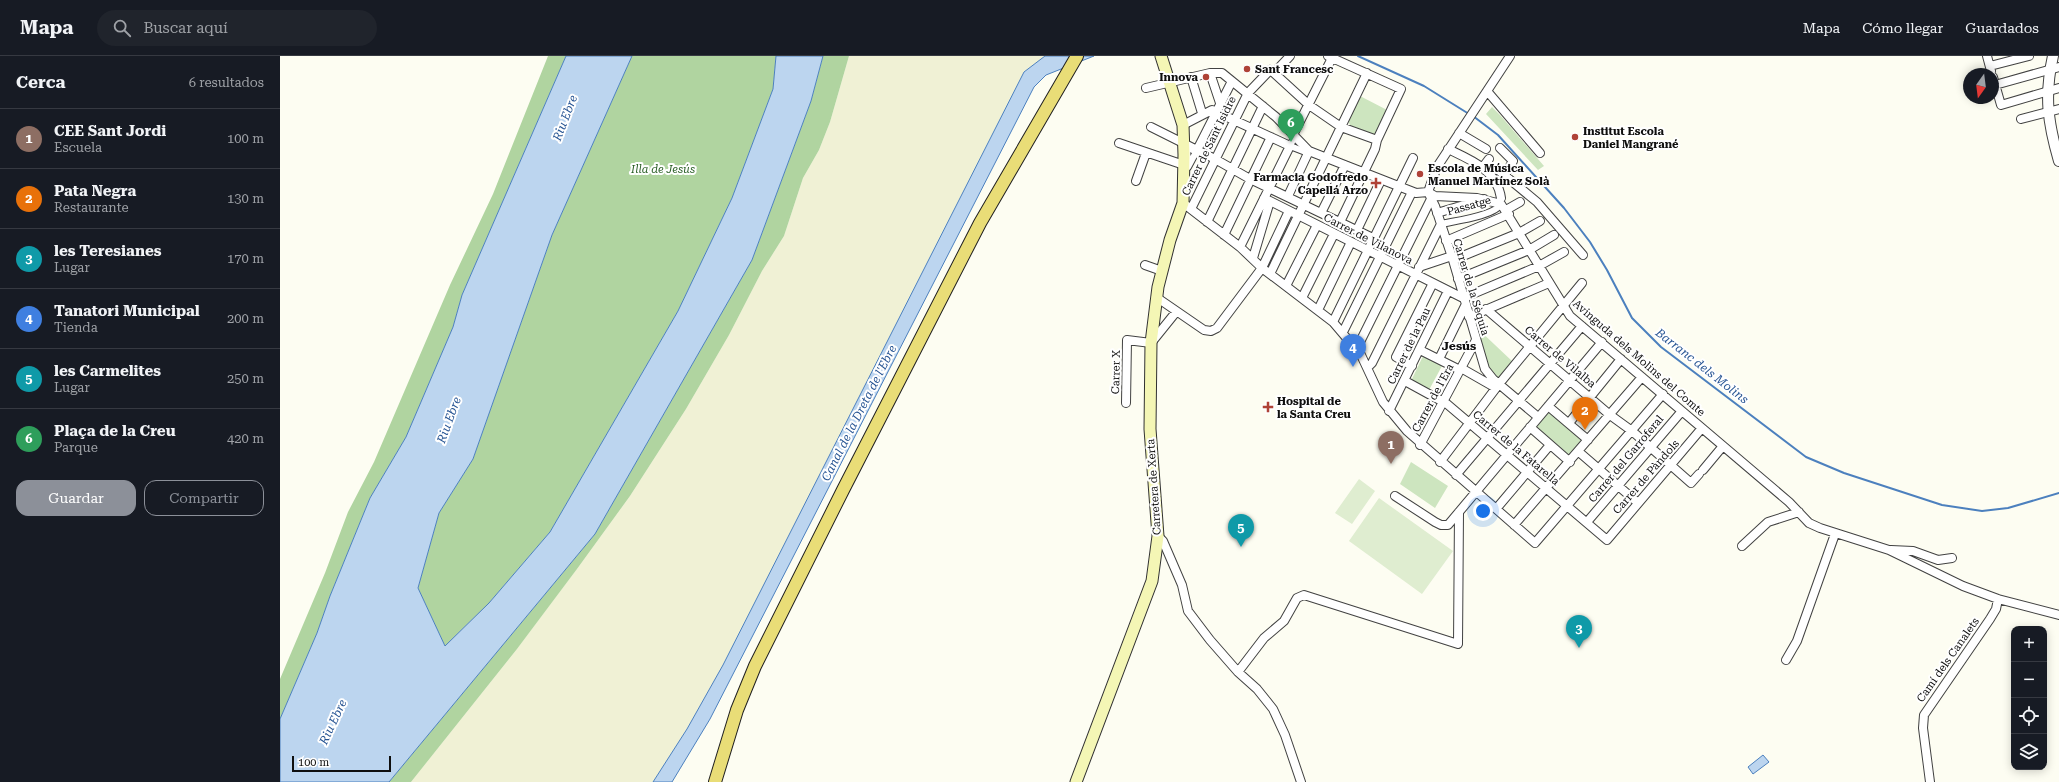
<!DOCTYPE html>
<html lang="es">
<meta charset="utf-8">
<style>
:root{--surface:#171b24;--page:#20242c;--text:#f1f3f6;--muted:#9ea1a6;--line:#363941;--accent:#8c9099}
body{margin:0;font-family:"Roboto Serif",serif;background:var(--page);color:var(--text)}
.controls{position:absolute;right:12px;bottom:12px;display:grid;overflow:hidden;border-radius:8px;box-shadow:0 2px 10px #0003}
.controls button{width:36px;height:36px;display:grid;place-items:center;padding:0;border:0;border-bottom:1px solid var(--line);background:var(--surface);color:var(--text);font:20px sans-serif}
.compass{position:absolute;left:1683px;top:12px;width:36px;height:36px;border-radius:50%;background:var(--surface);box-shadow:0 2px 10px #0003;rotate:194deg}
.scale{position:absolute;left:12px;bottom:10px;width:99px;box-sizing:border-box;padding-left:4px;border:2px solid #0f0f0f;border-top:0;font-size:11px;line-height:14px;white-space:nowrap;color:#0f0f0f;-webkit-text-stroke:3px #fff;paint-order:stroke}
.you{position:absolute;left:1203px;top:455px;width:14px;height:14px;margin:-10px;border:3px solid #fff;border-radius:50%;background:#1a73e8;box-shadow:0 0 0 6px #1a73e833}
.badge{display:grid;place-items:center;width:26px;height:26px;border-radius:50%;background:var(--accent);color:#fff;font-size:13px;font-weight:700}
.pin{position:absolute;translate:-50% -33px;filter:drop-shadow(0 1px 2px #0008)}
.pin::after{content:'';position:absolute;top:21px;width:14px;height:12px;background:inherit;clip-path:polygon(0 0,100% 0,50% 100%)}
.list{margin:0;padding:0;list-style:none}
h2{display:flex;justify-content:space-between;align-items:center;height:52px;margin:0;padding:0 16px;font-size:17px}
h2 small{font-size:13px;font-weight:400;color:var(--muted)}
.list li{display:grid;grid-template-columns:26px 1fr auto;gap:12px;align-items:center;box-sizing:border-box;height:60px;padding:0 16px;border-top:1px solid var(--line)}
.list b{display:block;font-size:15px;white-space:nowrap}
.list p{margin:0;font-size:13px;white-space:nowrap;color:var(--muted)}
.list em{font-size:13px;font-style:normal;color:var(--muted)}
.actions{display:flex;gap:8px;padding:12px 16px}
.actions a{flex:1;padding:9px 0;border:1px solid var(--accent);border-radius:12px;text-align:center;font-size:14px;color:var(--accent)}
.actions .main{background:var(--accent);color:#fff}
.icon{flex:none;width:22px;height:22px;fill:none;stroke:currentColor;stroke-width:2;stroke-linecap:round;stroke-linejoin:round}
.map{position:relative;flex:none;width:1779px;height:726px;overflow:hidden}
header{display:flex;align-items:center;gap:24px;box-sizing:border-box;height:56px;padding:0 20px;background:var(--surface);border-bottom:1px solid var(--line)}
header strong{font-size:19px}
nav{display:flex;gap:22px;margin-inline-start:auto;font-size:14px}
.search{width:280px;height:36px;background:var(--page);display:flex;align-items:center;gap:10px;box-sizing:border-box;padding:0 14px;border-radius:22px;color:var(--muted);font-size:15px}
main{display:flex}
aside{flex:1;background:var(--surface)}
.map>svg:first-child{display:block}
.farmland{fill:#f0f1d5}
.green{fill:#cde5bf}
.forest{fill:#b0d4a0}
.pitch{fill:#dfedd0}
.water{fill:#bcd5ef;stroke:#4c80be}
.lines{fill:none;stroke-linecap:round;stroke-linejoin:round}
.stream{stroke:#4c80be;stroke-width:2}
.pedestrian-casing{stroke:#424242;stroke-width:8}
.minor-casing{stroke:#424242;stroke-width:10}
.tertiary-casing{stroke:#424242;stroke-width:12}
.secondary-casing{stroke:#313131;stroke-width:13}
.primary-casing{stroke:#202020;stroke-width:14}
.pedestrian{stroke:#fff;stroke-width:6}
.minor{stroke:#fff;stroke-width:8}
.tertiary{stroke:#fff;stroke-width:10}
.secondary{stroke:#f4f6b5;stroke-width:11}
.primary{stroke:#e9dd77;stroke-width:12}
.poi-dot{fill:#af4237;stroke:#fff;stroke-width:1.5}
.labels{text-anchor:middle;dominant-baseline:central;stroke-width:4;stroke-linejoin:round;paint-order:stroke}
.poi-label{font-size:11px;font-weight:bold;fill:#0f0f0f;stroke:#fff;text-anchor:start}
.street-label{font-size:11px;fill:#0f0f0f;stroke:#fff}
.park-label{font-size:11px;font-style:italic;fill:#2a5f26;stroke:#fff}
.water-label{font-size:12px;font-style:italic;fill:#265493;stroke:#fff}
.neighbourhood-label{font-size:12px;font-weight:bold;fill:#0f0f0f;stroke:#fff}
</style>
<header>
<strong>Mapa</strong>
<div class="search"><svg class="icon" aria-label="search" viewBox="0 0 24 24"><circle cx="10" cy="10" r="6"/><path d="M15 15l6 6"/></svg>Buscar aquí</div>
<nav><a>Mapa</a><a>Cómo llegar</a><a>Guardados</a></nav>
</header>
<main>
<aside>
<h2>Cerca<small>6 resultados</small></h2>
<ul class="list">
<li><span class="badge" style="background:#8d6e63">1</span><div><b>CEE Sant Jordi</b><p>Escuela</p></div><em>100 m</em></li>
<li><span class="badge" style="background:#e8710a">2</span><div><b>Pata Negra</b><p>Restaurante</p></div><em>130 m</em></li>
<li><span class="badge" style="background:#0f9aa8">3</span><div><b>les Teresianes</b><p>Lugar</p></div><em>170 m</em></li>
<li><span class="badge" style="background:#3f7fe0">4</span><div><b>Tanatori Municipal</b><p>Tienda</p></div><em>200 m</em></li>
<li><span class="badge" style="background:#0f9aa8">5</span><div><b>les Carmelites</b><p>Lugar</p></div><em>250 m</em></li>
<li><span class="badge" style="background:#2e9e5b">6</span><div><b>Plaça de la Creu</b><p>Parque</p></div><em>420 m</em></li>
</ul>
<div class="actions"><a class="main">Guardar</a><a>Compartir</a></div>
</aside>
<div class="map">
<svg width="1779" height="726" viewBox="0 0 1779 726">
<rect width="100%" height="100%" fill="#fdfdf2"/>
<path class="farmland" d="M569,0H765L744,16L443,609L407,673L373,726H131L237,593L297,513L350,440L406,353L449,279L482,215L504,180L523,122L539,94L550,66Z"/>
<path class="green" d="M1080,40L1109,55L1099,78L1093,79L1070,69L1068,65Z
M1212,51L1220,59L1264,110L1258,114L1206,58Z
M1196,271L1233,306L1218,324L1210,317Z
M1144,298L1163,308L1149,334L1131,325Z
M1268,354L1304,384L1290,402L1254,370Z
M1131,406L1168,430L1155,452L1120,428Z"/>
<path class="forest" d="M268,0H286L182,239L173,271L126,381L90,442L50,540L37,577L0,663V623L45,517L68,456L94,406L170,229L213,138Z
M352,0H496L493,33L452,142L398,255L270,476L209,547L165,590L138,532L159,457L193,403L272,179Z
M543,0H569L550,66L539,94L523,122L504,180L482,215L449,279L406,353L350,440L297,513L237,593L131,726H109L315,478L472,204L531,45Z"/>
<path class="pitch" d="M1079,423L1095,435L1072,468L1055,457Z
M1099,442L1173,495L1142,538L1069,485Z"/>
<path class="water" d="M286,0H352L272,179L193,403L159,457L138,532L165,590L209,547L270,476L398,255L452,142L493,33L496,0H543L531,45L472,204L315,478L109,726H0V663L37,577L50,540L90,442L126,381L173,271L182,239Z
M765,0H814L766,19L754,31L430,663L392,726H373L407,673L443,609L744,16Z
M1483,699L1489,706L1473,718L1468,711Z"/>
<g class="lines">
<path class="stream" d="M1078,0L1144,30L1189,58
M1193,60L1218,79L1284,152L1310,186L1327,214L1352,262L1381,291L1526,401L1564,417L1662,449L1702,455L1728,452L1779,437"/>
<defs>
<path id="pedestrian" d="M1015,80L1010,90L1023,95H1029
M907,91L916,96L908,111Z
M1161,168C1174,165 1215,160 1221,148"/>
<path id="minor" d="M1048,0L1121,33L1097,84L1095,93L1060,166
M1707,0L1711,15
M1710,10L1749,0
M930,17L940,47
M994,17L1029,49L1061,71L1097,84
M911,21L922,57
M1713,21L1721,49L1779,32
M1715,29L1779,11
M866,32L930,17H942L996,61L1029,95L1136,137L1148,136L1155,140L1197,142L1221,148L1290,260L1509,446L1529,467L1540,472L1609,494L1683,530L1718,543L1779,559
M1207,35L1260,97
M1741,63L1779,53
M903,69L932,54L1010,90L960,191
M871,71L935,103L970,123L1095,183
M1179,77L1206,93
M1013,79L1052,2
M839,87L904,109
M1220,92L1233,105L1225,119
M1168,93C1191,104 1217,114 1221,142
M917,94L952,25
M1203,111L1209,103
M1217,113L1257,146L1303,199
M856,125L866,97
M1148,136L1155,150L1173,204L1205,313L1213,323L1258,361
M1148,136L1157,111L1230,0
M1008,140L1029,95
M984,142L1183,242L1259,210L1284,196
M903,147L960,191L982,212L1053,266L1081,299L1103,346L1127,375L1255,487L1383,338
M911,153L968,37L990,14L994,17L1010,0
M1226,154L1240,146
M1041,157L1065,109
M1157,157L1204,143
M927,166L983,50
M1077,174L1101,124
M944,179L991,81
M1166,185L1229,158
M973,202L990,145
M1173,204L1239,177L1260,165
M865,209L882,215
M1139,211L1172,200
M990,218L1087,17
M1178,223L1249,194L1274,179
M1006,230L1037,169
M876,241L924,274L931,275L937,272L982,212L1009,155
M1022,242L1054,178
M1206,253L1330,359L1352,375L1411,427L1419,418
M1038,254L1071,186
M1189,261L1269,227
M1053,266L1133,102
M1063,276L1132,136
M1077,292L1151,143
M1140,294L1180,314
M1159,303L1185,250
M1132,310L1116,301L1153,227
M1088,311L1092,307L1161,168
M1181,312L1216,332
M1125,325L1167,348L1327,484L1422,372
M846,347L847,284L871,287L896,256
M1268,350L1308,384
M1109,355L1168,235
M1289,367L1341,303
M1250,371L1290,406
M1140,389L1196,284
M1299,396L1358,447
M1160,406L1219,328L1302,227
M1423,414L1443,390
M1176,419L1302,270
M1115,440L1155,466L1161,469H1168L1322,286
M1216,453L1270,389
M1307,466L1402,355
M1234,469L1362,321
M878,480L883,485L902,529L908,555L930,584L958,616L977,633L993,653L1005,679L1021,726
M1462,490L1488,466L1519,456
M1611,494L1633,495L1658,504L1672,502
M1506,604L1517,585L1555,478
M958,616L984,582L1004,565L1017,542L1024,539L1178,588L1179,456
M1650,726L1643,672L1644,659L1710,563L1716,553L1718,543"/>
<path id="tertiary" d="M1773,0C1764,40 1768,67 1779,105"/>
<path id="secondary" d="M796,726L872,525L878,480L870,373L871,287L878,231L890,184L903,147L904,99L903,69L881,0"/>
<path id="primary" d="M435,726L457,654L475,610L563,434L700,167L797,0"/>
</defs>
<use href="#pedestrian" class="pedestrian-casing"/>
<use href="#minor" class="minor-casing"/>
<use href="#tertiary" class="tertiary-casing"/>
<use href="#secondary" class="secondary-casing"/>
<use href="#primary" class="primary-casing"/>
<use href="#pedestrian" class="pedestrian"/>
<use href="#minor" class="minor"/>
<use href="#tertiary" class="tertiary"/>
<use href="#secondary" class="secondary"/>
<use href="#primary" class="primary"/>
</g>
<g class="poi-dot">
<circle cx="967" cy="13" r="4"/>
<circle cx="926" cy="21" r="4"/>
<circle cx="1295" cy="81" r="4"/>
<circle cx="1140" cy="118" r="4"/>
<path d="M1094 121h4v4h4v4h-4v4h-4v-4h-4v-4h4z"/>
<path d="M986 345h4v4h4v4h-4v4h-4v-4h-4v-4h4z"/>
</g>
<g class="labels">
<g class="poi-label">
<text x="975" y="13">Sant Francesc</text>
<text x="918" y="21" text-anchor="end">Innova</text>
<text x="1303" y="75">Institut Escola<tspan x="1303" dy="13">Daniel Mangrané</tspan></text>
<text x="1148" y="112">Escola de Música<tspan x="1148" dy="13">Manuel Martínez Solà</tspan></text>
<text x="1088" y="121" text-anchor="end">Farmacia Godofredo<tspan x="1088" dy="13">Capellá Arzo</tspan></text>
<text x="997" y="345">Hospital de<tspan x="997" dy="13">la Santa Creu</tspan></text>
</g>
<g class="street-label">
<text transform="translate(929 90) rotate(-64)">Carrer de Sant Isidre</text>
<text transform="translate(1189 150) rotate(-16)">Passatge</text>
<text transform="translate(1088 183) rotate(27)">Carrer de Vilanova</text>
<text transform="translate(1191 231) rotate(73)">Carrer de la Sèquia</text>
<text transform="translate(1129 290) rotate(-64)">Carrer de la Pau</text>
<text transform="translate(1280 301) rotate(40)">Carrer de Vilalba</text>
<text transform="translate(1359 302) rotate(41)">Avinguda dels Molins del Comte</text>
<text transform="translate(836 316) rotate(-89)">Carrer X</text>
<text transform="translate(1153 342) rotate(-62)">Carrer de l'Era</text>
<text transform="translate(1236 392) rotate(40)">Carrer de la Fatarella</text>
<text transform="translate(1346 403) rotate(-50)">Carrer del Garroferal</text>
<text transform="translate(1366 421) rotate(-49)">Carrer de Pàndols</text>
<text transform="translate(874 431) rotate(-94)">Carretera de Xerta</text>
<text transform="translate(1668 604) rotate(-55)">Camí dels Canalets</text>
</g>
<g class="park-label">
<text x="383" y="113">Illa de Jesús</text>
</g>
<g class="water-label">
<text transform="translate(285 62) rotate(-69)">Riu Ebre</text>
<text transform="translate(1422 310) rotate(38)">Barranc dels Molins</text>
<text transform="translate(579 357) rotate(-63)">Canal de la Dreta de l'Ebre</text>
<text transform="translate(169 364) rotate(-70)">Riu Ebre</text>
<text transform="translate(53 666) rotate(-65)">Riu Ebre</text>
</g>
<g class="neighbourhood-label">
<text x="1179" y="290">Jesús</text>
</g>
</g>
</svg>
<div class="controls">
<button>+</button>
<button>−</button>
<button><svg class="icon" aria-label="locate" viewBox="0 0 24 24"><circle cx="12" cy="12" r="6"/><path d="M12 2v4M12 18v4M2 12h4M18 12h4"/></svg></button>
<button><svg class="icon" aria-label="layers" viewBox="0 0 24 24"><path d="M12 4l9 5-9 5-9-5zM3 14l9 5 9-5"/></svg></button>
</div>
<svg class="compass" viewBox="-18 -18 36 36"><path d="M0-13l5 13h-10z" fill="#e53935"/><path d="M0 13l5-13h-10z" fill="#9ea1a6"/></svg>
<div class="scale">100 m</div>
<div class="you"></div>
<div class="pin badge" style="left:1111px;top:408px;background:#8d6e63">1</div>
<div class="pin badge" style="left:1305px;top:374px;background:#e8710a">2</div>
<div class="pin badge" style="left:1299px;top:592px;background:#0f9aa8">3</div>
<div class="pin badge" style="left:1073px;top:311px;background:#3f7fe0">4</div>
<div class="pin badge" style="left:961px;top:491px;background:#0f9aa8">5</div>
<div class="pin badge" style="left:1011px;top:86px;background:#2e9e5b">6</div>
</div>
</main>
